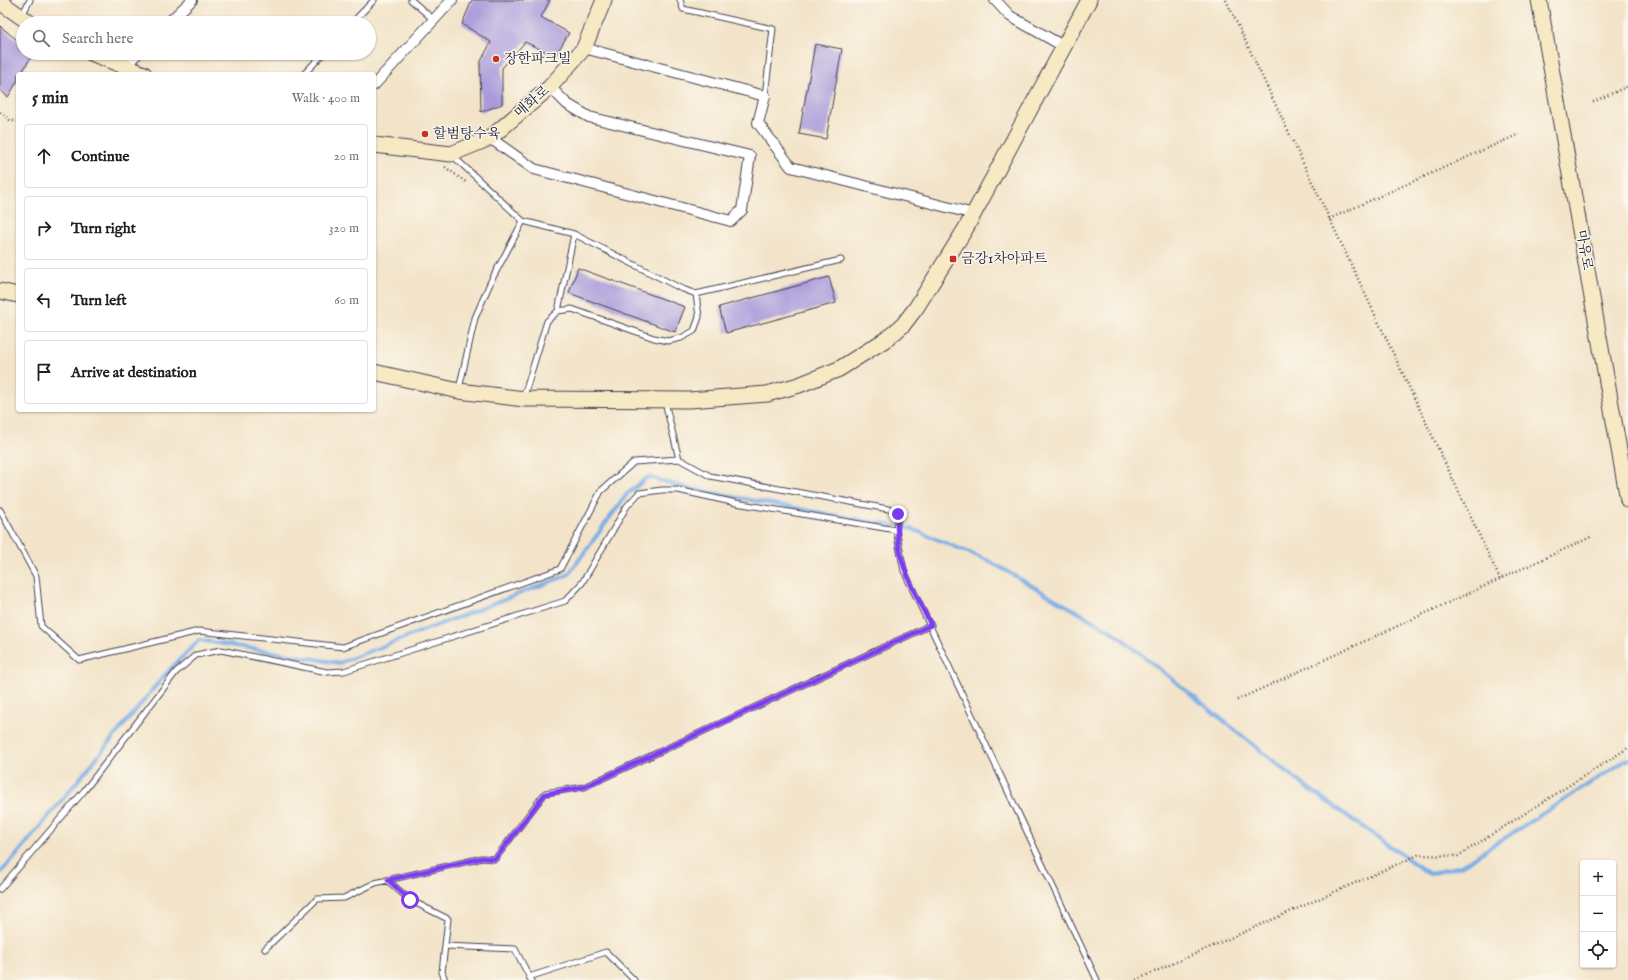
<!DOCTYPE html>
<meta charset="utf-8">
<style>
:root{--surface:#fff;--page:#f6f6f6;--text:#202124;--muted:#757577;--line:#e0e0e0}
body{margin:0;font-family:"IM FELL English","Noto Serif KR",serif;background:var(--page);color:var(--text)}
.controls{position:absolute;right:12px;bottom:12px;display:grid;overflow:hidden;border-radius:4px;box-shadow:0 1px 3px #0004}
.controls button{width:36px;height:36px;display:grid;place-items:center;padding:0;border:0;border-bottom:1px solid var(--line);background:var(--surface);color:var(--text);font:20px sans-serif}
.stop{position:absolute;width:12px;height:12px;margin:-9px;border:3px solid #7c3aed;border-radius:50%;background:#fff}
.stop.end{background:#7c3aed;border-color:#fff;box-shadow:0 1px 4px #0008}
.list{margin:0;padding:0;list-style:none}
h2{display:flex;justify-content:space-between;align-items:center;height:52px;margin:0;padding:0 16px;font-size:17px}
h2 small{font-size:13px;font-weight:400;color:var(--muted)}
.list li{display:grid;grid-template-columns:26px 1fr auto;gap:12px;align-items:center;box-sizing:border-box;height:64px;margin:0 8px 8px;padding:0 8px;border:1px solid var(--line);border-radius:4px}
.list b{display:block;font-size:15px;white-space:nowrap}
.list em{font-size:13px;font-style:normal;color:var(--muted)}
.icon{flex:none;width:22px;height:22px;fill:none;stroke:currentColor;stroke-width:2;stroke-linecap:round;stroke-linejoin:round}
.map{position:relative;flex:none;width:1628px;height:980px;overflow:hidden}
.search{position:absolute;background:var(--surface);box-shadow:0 1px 3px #0004;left:16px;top:16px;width:360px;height:44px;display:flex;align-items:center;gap:10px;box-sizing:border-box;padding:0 14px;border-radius:22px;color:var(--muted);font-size:15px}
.panel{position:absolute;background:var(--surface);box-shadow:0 1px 3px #0004;left:16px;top:72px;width:360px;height:340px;border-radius:4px}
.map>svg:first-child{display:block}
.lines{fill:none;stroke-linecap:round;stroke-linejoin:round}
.stream{stroke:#79ade6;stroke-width:4}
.building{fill:#a89ada}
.lane-casing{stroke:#413f50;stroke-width:7}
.street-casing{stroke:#413f50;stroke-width:12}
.secondary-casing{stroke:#413f50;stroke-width:17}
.path{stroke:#413f50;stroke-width:2.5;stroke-dasharray:1 3;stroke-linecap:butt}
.lane{stroke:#fff;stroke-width:5}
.street{stroke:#fff;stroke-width:10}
.secondary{stroke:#f7e9c3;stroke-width:15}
.route{stroke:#7c3aed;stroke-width:5}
.poi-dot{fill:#c8321e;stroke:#fbf7ec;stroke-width:1.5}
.labels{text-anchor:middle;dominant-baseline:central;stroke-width:3;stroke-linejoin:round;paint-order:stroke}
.poi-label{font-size:14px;fill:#22223b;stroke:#fbf7ec;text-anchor:start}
.street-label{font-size:14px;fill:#22223b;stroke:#fbf7ec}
</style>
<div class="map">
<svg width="1628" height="980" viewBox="0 0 1628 980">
<rect width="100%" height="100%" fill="#fbf7ec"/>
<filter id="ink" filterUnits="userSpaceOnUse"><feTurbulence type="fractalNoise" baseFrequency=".025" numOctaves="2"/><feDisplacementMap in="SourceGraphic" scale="8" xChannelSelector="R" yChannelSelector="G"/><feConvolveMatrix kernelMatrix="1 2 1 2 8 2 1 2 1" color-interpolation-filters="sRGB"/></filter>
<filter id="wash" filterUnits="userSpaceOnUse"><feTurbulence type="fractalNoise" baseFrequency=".012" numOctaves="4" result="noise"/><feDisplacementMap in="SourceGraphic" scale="16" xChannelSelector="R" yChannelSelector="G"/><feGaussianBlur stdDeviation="0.9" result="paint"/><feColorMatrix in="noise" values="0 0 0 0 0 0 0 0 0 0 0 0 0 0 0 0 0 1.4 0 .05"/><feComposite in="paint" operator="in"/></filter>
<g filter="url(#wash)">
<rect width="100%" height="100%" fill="#f3e4c9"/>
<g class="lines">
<path class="stream" d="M0,873L15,857L164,676L199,640L339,663L568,575L627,494L648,477L690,489L912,529L989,561L1116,634L1301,783L1429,874L1461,866L1628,759"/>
</g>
<g id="blocks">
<path class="building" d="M472,0H550L541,17L569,33L555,56L525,42L502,68V104L481,112L480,63L491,42L462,24Z
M0,26L23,45V53H33L21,74H18V80L8,97L0,90Z
M815,44L842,49L826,139L799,134Z
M578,268L685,307L675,332L569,293Z
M829,277L836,303L726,333L719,307Z"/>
</g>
</g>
<g filter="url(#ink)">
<use href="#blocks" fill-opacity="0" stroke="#413f50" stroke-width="1"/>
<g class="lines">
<defs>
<path id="lane" d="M411,0L434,20
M680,0L683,9L773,29L765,96
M22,15L30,0
M352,23L374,0
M304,74L324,53
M453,156L523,221L574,234L680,288L696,294L841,260
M558,311L574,234
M459,389L475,318L491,281L523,221
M524,396L547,321L558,311L572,309L654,338L668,341L681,338L694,331L699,317L696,294
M665,402L679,459
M0,510L36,576L41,626L79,660L199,631L343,647L560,569L601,491L634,462L679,459L710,476L899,511L896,530L904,571L1097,980
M387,880L410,900L448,919L442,972L445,980
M0,889L84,791L176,672L196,655L221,650L327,672L344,671L565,601L582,583L627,506L639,493L662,490H678L736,503L896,530
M445,946L515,949L531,980
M265,949L317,899L344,898L375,883L482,858L495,859L545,793L584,787L931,625
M529,977L606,952L634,980"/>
<path id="street" d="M995,0L1010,16L1063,46
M168,23L192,0
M584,48L765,96L758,123L791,167L974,214
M124,66L138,53
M374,85L452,0
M490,138L534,169L731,221L742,210L750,156L589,117L567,104L550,87"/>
<path id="secondary" d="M1539,0L1628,500
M0,2L30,23
M91,53L144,74
M374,145L451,154L490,138L550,87L584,48L604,0
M0,291L18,295
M374,372L459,391L524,399L689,400L767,394L799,385L839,369L888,338L903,325L916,308L966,228L1089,0"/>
</defs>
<use href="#lane" class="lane-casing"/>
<use href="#street" class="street-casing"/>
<use href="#secondary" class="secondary-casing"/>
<path class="path" d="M1226,0L1500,579
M1593,102L1628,86
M0,112L11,121H18
M445,167L467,183
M1329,219L1519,134
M1237,700L1593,536
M1136,980L1418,855L1458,856L1628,748"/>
<use href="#lane" class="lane"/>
<use href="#street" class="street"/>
<use href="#secondary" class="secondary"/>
</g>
</g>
<g class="lines" filter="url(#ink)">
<path class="route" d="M410,900L388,880L482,858L495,859L545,794L584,787L931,625C913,589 893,556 898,514"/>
</g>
<g class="poi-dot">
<circle cx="496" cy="59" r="4"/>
<circle cx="425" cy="134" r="4"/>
<rect x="949" y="255" width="8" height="8" rx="2"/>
</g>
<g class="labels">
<g class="poi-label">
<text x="504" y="59">장한파크빌</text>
<text x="433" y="134">할범탕수육</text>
<text x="961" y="259">금강1차아파트</text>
</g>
<g class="street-label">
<text transform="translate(532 102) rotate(-41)">매화로</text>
<text transform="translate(1584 250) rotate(80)">마유로</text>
</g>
</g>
</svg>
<div class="controls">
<button>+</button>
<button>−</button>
<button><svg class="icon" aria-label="locate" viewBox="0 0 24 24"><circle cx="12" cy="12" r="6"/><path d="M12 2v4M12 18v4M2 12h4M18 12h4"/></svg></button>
</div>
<div class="stop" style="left:410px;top:900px"></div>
<div class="stop end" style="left:898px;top:514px"></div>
<div class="search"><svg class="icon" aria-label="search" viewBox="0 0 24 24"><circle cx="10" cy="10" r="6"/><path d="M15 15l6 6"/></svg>Search here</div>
<section class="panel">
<h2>5 min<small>Walk · 400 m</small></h2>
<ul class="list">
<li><svg class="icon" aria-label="ahead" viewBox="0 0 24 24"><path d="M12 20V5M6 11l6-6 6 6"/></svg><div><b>Continue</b></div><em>20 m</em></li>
<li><svg class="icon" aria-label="right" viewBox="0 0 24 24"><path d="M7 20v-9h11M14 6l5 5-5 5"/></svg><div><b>Turn right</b></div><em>320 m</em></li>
<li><svg class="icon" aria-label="left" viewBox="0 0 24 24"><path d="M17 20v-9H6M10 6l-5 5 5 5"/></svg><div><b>Turn left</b></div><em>60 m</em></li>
<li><svg class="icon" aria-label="arrive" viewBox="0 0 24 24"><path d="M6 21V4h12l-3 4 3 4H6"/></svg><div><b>Arrive at destination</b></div></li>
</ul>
</section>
</div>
